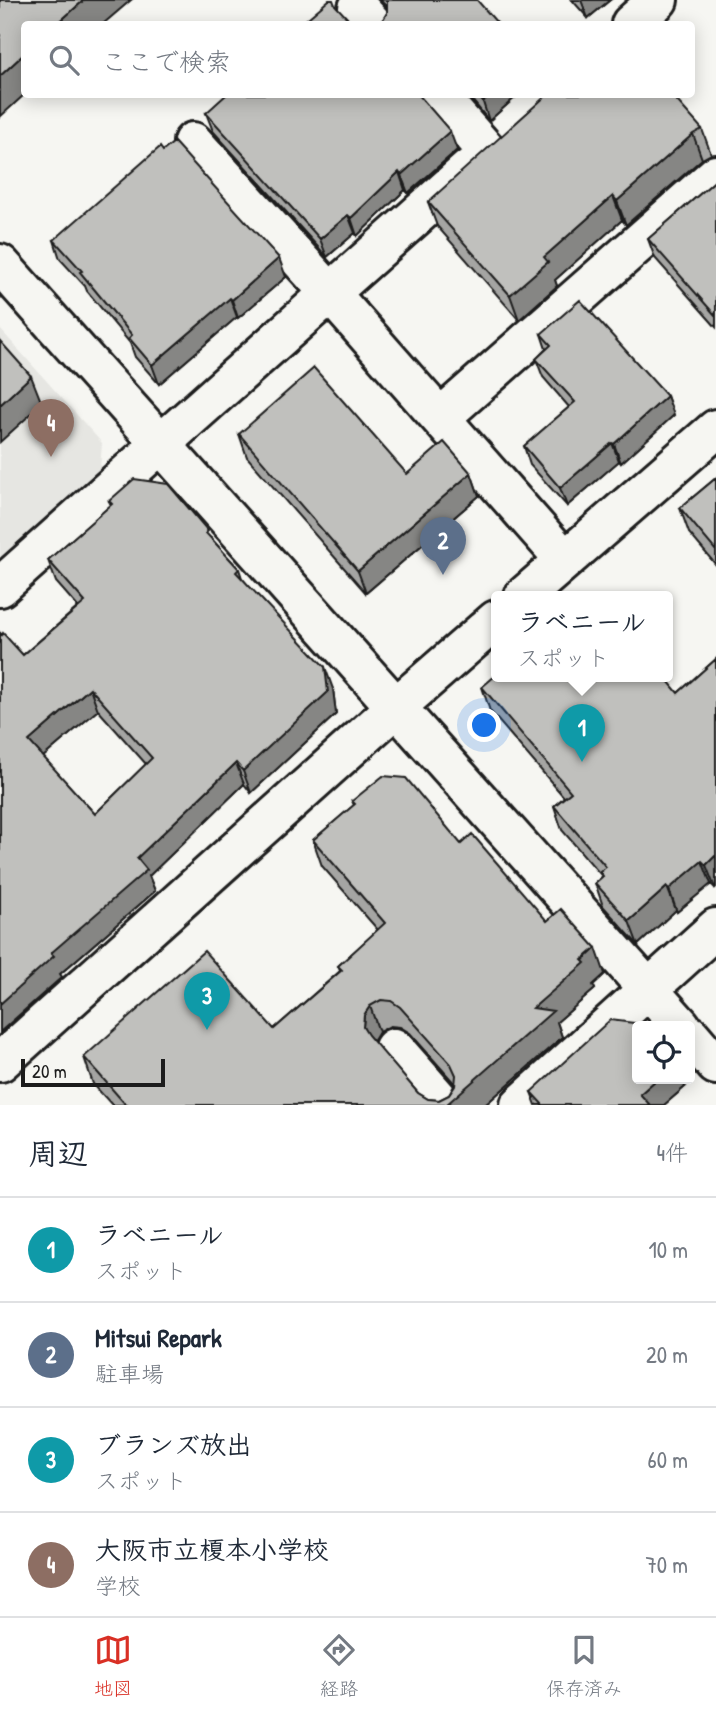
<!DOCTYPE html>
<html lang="ja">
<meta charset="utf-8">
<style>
:root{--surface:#fff;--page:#f2f2f3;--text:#1f2937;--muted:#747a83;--line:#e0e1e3;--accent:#d93025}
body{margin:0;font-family:"Patrick Hand","Klee One",sans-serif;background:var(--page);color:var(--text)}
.controls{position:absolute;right:21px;bottom:21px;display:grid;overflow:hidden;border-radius:7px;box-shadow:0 4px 18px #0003}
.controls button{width:63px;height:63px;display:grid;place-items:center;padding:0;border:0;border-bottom:2px solid var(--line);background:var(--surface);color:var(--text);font:35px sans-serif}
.scale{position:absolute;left:21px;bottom:18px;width:144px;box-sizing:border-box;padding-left:7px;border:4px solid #1c1c1c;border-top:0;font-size:19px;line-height:24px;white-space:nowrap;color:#1c1c1c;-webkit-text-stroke:5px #f6f6f2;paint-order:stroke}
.you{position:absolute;left:485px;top:726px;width:24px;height:24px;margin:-18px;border:5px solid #fff;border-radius:50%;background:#1a73e8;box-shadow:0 0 0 10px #1a73e833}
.badge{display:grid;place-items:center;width:46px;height:46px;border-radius:50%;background:var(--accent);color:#fff;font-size:23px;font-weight:700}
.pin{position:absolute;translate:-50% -58px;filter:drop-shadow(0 2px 4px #0008)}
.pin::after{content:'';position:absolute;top:37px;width:24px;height:21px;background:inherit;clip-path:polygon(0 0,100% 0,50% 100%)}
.popup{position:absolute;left:491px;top:591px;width:182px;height:91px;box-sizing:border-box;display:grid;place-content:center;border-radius:7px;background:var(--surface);filter:drop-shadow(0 2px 5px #0005);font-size:23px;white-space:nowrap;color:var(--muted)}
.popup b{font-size:26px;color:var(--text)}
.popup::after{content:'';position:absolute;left:50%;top:100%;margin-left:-14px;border:14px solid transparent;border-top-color:var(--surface)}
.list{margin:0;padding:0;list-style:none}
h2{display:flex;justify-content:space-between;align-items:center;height:91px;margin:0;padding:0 28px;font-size:30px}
h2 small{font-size:23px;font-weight:400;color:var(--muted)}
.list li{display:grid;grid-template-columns:46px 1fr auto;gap:21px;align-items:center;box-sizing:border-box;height:105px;padding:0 28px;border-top:2px solid var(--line)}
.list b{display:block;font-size:26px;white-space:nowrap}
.list p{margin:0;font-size:23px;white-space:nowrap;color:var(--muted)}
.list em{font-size:23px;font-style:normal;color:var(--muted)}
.icon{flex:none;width:38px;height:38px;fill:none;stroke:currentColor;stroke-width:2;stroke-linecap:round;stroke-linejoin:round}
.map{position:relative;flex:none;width:716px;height:1105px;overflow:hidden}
.search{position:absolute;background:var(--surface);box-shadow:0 4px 18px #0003;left:21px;right:21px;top:21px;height:77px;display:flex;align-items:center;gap:18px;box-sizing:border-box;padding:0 24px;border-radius:7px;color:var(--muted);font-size:26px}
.sheet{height:511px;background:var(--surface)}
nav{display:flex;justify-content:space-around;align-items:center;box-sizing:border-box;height:98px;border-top:2px solid var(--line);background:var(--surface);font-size:19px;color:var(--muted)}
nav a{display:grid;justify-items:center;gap:4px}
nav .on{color:var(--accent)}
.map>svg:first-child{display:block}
.built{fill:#e6e6e2}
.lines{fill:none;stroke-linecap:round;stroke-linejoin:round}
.minor-casing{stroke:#1c1c1c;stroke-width:44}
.minor{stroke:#f6f6f2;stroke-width:38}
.wall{fill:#a5a5a3;stroke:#1c1c1c;stroke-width:2;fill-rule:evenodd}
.shaded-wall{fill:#868684;stroke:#1c1c1c;stroke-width:2}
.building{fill:#c0c0bd;stroke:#1c1c1c;stroke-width:2;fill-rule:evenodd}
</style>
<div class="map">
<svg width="716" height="1105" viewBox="0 0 716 1105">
<rect width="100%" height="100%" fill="#f6f6f2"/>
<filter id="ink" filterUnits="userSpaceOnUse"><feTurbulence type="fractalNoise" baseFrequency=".0143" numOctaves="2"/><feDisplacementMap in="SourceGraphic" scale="14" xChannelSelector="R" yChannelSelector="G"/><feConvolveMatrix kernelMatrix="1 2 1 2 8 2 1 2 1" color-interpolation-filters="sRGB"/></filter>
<g filter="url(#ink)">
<path class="built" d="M0,329L102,443L100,470L0,559Z"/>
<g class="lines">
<defs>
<path id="minor" d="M358,8L373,24
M631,24L658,0
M437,94L488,152
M193,142L330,293L565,560
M0,264L681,1026
M440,418L716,175
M0,587L469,169
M524,596L716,429
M690,1035L716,1065
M394,1048L444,1105
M0,1062L396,707L496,620
M520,1105L716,928"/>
</defs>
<use href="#minor" class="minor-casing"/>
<use href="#minor" class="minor"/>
</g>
<path class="wall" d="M380,0H477L382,21L387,13V7Z
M572,0H610L588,18Z
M467,94H519L489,121Z
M206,113L457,150L408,193L405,190L357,236L355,233L327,257L213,131Z
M702,129L711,154L702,159L626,225L622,220L555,280L557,286L519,320L437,226L428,202Z
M716,180V327L655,258L648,239Z
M54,240L286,277L238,318L237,317L159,384L135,357L130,343L87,291L85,286L60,259Z
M541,334L667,396L674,415L621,463L619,461L567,506L530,465L524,446L569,407L543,377L536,359L546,349Z
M239,434L407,474L471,473L479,496L366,593L247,457Z
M716,478V565L689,533L680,508Z
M109,501L211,538L239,569L242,578L333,689L336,714L251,793L244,784L149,876L155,891L60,974L62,977L0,1032V633L23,655L78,607L56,582L48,560L111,505ZM98,710L146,764L95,814L43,757Z
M716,659V887L715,888L711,884L677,912L676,910L638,945L603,906L595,883L602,877L601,875L562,830L554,806L564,797L490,711L482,687L678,693Z
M352,801L461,844L605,974L593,985L595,989L557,1022L562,1037L485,1105H112L93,1084L84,1057L274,1029L340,971L338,966L378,930L322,866L313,840L354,805ZM390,1026L400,1027L410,1033L455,1084L449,1095L439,1100L428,1099L418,1093L373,1042L379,1032Z
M685,1087L664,1105H536L531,1092Z"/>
<path class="shaded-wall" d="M84,0H131L103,24H57Z
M581,0H610L588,18Z
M24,54L25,94L0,117V76Z
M491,94H519L489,121L483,102Z
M450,131L457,150L408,193L401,175Z
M693,134L702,159L626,225L617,201Z
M399,172L405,190L357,236L351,218Z
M613,196L622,220L555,280L557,286L519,320L510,295L544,257Z
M348,215L355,233L327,257L320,239Z
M279,258L286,277L238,318L232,300Z
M230,298L237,317L159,384L152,365Z
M31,376L42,404L0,442V405Z
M667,396L674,415L621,463L614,444Z
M612,443L619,461L567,506L560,488Z
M471,473L479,496L366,593L358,571Z
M325,667L333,689L336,714L251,793L243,771Z
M90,688L98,710L36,763L29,741Z
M236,763L244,784L149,876L155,891L60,974L62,977L0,1032V1004L51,953L137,858Z
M716,855V887L715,888L706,865Z
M702,861L711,884L677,912L669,889Z
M667,887L676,910L638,945L629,921Z
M596,948L605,974L593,985L595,989L557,1022L562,1037L485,1105H446L533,1008Z
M370,1006L379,1032L373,1042V1053L363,1027L364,1015Z
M657,1079H682L685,1087L664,1105H644L640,1094Z"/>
<path class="building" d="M0,0H84L57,24H24V54L0,76Z
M329,0H333L335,5L350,21L357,24H301Z
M387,0H477L498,24H376L382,21L387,13Z
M227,94H418L450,131L401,175L399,172L351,218L348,215L320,239L206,113Z
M476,94H491L483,102Z
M548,94H671L702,129L693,134L617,201L613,196L544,257L548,262L510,295L428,202Z
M174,142L279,258L232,300L230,298L152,365L129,338L132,335L80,272L82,271L54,240L160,147L163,151Z
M716,180V316L648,239Z
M580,300L667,396L614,444L612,443L560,488L524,446L575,402L536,359L551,345L541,334Z
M0,341L31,376L0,405Z
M314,368L407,474L444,442L471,473L358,571L239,434Z
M716,478V551L680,508Z
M134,479L168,484L208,531L206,533L239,569L236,572L325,667L328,692L243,771L236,763L137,858L147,870L51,953L54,956L0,1004V633L2,635L3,633L23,655L85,602L48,560L112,504L109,501ZM90,688L152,758L95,814L29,741Z
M716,659V855L706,865L702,861L669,889L667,887L629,921L595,883L603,876L600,872L606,867L554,806L571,792L482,687L496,675V676H664L678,693Z
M383,776L406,778L461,844L472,834L547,921L561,909L596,948L582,960L585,963L533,1008L553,1011L446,1105H126L84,1057L204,951L274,1029L342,970L338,966L385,923L313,840L355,804L352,801ZM381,1000L391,1001L400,1007L451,1064L456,1075L455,1086L449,1095L439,1100L428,1099L418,1093L368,1035L363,1027L364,1015L370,1006Z
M610,1020L642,1024L644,1026H637V1079H657L640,1094L650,1105H543L531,1092Z"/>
</g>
</svg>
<div class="controls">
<button><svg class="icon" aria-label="locate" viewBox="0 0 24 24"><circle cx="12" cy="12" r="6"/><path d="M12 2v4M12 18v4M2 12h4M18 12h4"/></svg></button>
</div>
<div class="scale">20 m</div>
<div class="you"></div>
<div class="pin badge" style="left:582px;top:762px;background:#0f9aa8">1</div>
<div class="popup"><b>ラベニール</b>スポット</div>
<div class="pin badge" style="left:443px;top:575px;background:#5c6f8a">2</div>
<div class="pin badge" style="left:207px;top:1030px;background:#0f9aa8">3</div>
<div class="pin badge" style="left:51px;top:457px;background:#8d6e63">4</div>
<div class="search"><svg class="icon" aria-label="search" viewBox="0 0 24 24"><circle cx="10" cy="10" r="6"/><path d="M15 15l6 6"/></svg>ここで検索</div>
</div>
<section class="sheet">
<h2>周辺<small>4件</small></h2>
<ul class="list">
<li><span class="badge" style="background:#0f9aa8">1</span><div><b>ラベニール</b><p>スポット</p></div><em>10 m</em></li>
<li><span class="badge" style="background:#5c6f8a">2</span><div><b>Mitsui Repark</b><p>駐車場</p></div><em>20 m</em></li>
<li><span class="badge" style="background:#0f9aa8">3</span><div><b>ブランズ放出</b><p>スポット</p></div><em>60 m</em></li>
<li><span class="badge" style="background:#8d6e63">4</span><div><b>大阪市立榎本小学校</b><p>学校</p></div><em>70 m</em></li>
</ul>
</section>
<nav>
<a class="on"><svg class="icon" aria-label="map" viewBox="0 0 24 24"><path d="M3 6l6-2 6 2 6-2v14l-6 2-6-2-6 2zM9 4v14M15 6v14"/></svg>地図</a>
<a><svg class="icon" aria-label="directions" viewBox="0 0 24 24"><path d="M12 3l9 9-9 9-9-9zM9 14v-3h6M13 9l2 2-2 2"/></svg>経路</a>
<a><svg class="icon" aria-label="saved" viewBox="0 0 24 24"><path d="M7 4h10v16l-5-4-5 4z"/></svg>保存済み</a>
</nav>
